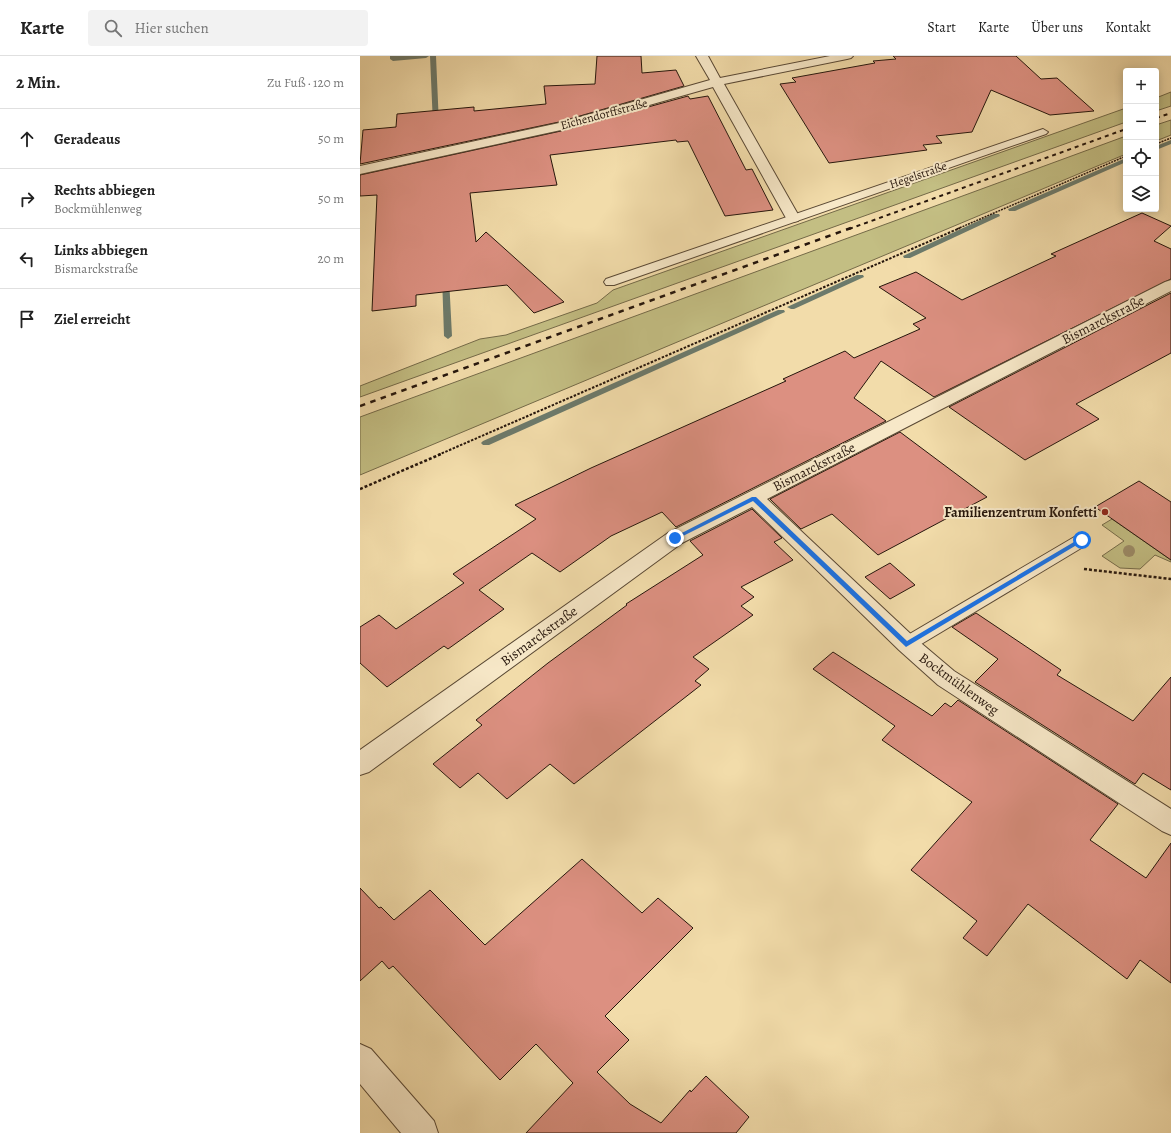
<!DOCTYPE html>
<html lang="de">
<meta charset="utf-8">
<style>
:root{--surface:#fff;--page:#f2f2f2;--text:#222;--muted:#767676;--line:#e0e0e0}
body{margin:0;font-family:Alegreya,serif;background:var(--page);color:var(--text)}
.controls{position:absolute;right:12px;top:12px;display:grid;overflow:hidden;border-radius:4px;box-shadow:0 2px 10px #0003}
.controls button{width:36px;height:36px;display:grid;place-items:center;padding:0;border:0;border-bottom:1px solid var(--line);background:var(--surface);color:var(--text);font:20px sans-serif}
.stop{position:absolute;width:12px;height:12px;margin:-9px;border:3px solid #1a73e8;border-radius:50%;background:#fff}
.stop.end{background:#1a73e8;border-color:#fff;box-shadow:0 1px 4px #0008}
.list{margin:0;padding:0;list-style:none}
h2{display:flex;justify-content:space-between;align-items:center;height:52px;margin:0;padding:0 16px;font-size:17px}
h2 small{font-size:13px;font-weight:400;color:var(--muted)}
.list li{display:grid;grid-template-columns:26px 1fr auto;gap:12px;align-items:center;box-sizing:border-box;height:60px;padding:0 16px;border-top:1px solid var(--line)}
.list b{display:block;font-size:15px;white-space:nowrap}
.list p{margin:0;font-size:13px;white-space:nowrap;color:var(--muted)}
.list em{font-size:13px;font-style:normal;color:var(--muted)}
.icon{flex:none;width:22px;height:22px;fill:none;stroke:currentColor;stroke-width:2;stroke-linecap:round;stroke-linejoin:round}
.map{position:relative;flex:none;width:811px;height:1077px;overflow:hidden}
header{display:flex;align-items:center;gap:24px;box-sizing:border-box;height:56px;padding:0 20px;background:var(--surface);border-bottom:1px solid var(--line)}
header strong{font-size:19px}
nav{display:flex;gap:22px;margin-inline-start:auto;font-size:14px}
.search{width:280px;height:36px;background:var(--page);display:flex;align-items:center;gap:10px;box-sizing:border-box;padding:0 14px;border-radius:4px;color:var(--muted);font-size:15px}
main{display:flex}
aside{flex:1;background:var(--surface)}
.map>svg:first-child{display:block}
.green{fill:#c3be83;stroke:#746a48}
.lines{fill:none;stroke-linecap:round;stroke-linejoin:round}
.stream{fill:#6c7a6b;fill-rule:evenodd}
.building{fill:#dc9081;stroke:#26160c}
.service-casing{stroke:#594834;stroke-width:2}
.minor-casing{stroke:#594834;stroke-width:2}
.tertiary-casing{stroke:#594834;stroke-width:2}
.path-far2{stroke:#26160c;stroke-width:1.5;stroke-dasharray:2 1;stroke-linecap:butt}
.path-far1{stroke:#26160c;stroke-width:2;stroke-dasharray:2.5 1.5;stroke-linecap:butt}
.path{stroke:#26160c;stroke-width:2.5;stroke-dasharray:3 2;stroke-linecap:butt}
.service{fill:#f7e8c8;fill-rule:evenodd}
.minor{fill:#f7e8c8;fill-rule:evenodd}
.tertiary{fill:#f7e8c8;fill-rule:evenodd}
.rail-far1{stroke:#26160c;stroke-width:2;stroke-dasharray:4 4;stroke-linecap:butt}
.rail{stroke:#26160c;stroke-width:2.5;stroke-dasharray:5.5 5.5;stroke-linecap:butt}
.tree{fill:#9c8b67}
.route{fill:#1a73e8}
.poi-dot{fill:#8f2418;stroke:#f7e8c8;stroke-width:1.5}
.labels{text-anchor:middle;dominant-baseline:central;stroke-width:4;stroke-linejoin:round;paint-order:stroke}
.far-street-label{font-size:12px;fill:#26160c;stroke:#f7e8c8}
.street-label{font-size:14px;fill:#26160c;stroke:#f7e8c8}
.poi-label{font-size:14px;font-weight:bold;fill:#26160c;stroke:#f7e8c8;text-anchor:end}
</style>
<header>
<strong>Karte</strong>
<div class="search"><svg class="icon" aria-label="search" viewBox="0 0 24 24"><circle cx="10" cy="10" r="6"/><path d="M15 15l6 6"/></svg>Hier suchen</div>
<nav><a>Start</a><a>Karte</a><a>Über uns</a><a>Kontakt</a></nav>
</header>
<main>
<aside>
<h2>2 Min.<small>Zu Fuß · 120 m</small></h2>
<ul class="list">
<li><svg class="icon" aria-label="ahead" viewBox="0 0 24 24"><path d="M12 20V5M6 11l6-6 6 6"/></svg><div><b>Geradeaus</b></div><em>50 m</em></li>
<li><svg class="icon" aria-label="right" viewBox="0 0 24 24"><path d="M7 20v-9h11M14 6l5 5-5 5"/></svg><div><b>Rechts abbiegen</b><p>Bockmühlenweg</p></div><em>50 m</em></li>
<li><svg class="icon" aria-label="left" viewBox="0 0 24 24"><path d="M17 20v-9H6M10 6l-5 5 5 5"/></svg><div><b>Links abbiegen</b><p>Bismarckstraße</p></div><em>20 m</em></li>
<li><svg class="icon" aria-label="arrive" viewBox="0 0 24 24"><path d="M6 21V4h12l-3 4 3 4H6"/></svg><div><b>Ziel erreicht</b></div></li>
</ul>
</aside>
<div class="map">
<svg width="811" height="1077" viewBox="0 0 811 1077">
<rect width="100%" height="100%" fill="#f2dcaa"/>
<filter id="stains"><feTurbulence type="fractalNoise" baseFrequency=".005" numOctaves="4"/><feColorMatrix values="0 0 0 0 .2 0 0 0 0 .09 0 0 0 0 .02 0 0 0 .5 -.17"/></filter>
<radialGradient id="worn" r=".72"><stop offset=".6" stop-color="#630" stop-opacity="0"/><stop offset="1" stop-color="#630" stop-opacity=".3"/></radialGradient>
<path class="green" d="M811,36V50L796,55V42Z
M766,52V66L0,341V330L120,283L146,279L237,247L253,234Z
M811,64V79L796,85V69Z
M766,80V98L0,419V361Z
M752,463L811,504V506L795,499L780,513L760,512L742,500L764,485L742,469Z"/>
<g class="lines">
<path class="stream" d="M30,0H69L66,2L33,5L30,3Z
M70,0H76L79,69L76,71L73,69Z
M811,84V88L796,94V90Z
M766,102V106L655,155H649L648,153Z
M633,158H639L640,160L550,202H544L543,200Z
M497,219H503L504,221L434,253H431L427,251Z
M82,220H88L89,222L92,280L88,283L84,280Z
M418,254H424L425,256L129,389H123L121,387L123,385Z"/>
</g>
<path class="building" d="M237,0H281L282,17L316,14L324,30L199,66L0,108L3,74L36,71L37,58L114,51V55L186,48L184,30L235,28Z
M533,0H656L681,23L697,22L734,55L690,59L631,34L612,76L576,80L582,87L563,89L567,94L469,107L420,28L436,26L432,22L515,7L513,5L536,3Z
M328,40L330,43L348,40L386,114L392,113L413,154L365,160L328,85L317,86L316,84L190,99L197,129L110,137L116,186L126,176L204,246L174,257L147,229L56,239V250L12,255L17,139L0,140V119L201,75Z
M782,157L811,170L794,185L811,193V223L574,341L521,305L494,342L526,365L316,471L302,456L251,480L200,516L172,497L119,534L144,553L88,593L84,590L27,631L0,607V571L19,559L36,573L104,527L93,518L176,463L155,449L231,412L426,325L423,323L485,295L494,302L560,273L553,268L566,262L519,231L556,216L602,244L696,200L691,198Z
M811,237V297L716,348L739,363L665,404L589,351Z
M540,376L627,441L518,499L472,458L441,473L410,443Z
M779,425L811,446V504L735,451Z
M392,453L422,482L414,486L433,504L381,531L394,541L381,550L393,559L333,601L349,613L335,625L341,629L214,728L190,708L147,743L118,717L100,732L73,708L122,669L116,664L188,607L267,549L266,548L343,499L330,485Z
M530,507L555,529L530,543L505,521Z
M616,557L701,614L697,619L773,665L811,621V734L783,717L775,728L615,626L638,603L592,571Z
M473,596L572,660L585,647L591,651L598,644L758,748L730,784L786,822L811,787V927L780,904L767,923L668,848L627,900L603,882L617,865L551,814L612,746L522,684L535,670L453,613Z
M222,803L282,857L298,842L333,872L245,960L269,984L237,1016L270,1048L301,1067L330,1034L331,1036L346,1020L389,1061L376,1077H166L213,1027L176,988L140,1024L33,910L29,913L22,905L0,925V832L19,852L21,851L34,864L70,834L125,889Z"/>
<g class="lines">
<defs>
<path id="service" d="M683,73L688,76L686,78L254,229H246L244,226L246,223Z
M722,478L728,480L730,484L728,488L553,593L547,595L541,593L538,588L541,583L716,480Z"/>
<path id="minor" d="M336,0H348L360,22L470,0H493L491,2L487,3L364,28L440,162L438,165L433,166L428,165L426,162L353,31L201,74L0,118V110L199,67L350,24Z
M811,224V235L407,443L555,582L594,615L811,753V779L802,775L578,629L539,594L392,451L322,487L9,716L0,719V694L308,477L805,226Z"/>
<path id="tertiary" d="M0,988L11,993L74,1065L78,1077H41L0,1028Z"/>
</defs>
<use href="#service" class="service-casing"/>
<use href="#minor" class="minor-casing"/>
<use href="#tertiary" class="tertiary-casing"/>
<path class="path-far2" d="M796,88L811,82
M597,173L766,100"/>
<path class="path-far1" d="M78,399L600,172"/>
<path class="path" d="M0,433L81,398
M724,513L811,523"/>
<use href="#service" class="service"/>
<use href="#minor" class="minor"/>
<use href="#tertiary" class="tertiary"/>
<path class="rail-far1" d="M796,62L811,57
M489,173L766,73"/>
<path class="rail" d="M0,350L491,172"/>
</g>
<circle class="tree" cx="769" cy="495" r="6"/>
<path class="route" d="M392,441H396L547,585L719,483H724L725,484L546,591L393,445L315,484L312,482Z"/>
<circle class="poi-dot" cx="745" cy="456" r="4"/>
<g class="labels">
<g class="far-street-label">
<text transform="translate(244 58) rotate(-15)">Eichendorffstraße</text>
<text transform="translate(558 119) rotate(-19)">Hegelstraße</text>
</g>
<g class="street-label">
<text transform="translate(743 264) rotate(-27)">Bismarckstraße</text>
<text transform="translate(454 411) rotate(-27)">Bismarckstraße</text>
<text transform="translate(179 580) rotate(-36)">Bismarckstraße</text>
<text transform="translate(599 628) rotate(36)">Bockmühlenweg</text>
</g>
<g class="poi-label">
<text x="737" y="456">Familienzentrum Konfetti</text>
</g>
</g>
<rect width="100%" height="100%" filter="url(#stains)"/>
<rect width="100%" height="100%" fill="url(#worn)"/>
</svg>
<div class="controls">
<button>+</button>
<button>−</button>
<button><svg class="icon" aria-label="locate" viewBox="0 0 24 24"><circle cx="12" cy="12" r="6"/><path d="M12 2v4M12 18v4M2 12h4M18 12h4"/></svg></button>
<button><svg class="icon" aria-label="layers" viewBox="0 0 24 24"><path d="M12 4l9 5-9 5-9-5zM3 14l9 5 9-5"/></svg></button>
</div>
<div class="stop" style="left:722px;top:484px"></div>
<div class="stop end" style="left:315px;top:482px"></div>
</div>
</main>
